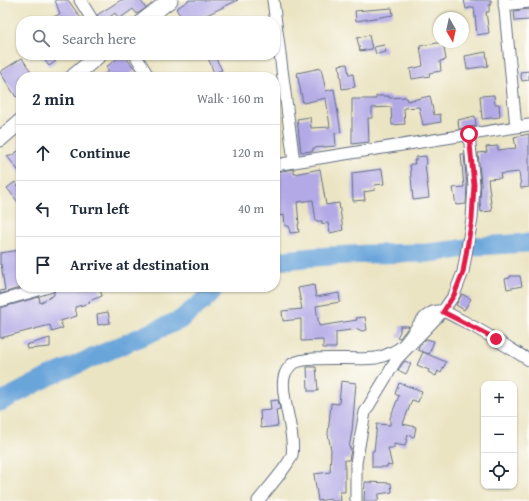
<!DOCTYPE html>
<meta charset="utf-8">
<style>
:root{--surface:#fff;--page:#f2f2f3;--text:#1f2937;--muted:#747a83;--line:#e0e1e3}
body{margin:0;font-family:"Gentium Book Plus",serif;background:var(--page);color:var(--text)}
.controls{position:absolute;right:12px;bottom:12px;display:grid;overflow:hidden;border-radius:8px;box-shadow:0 1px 3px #0004}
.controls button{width:36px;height:36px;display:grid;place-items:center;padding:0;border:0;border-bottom:1px solid var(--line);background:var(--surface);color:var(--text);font:20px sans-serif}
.compass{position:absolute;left:433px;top:12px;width:36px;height:36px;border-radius:50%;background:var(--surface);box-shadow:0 1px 3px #0004;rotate:171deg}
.stop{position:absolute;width:12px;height:12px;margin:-9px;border:3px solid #e11d48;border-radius:50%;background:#fff}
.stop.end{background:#e11d48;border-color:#fff;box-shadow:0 1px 4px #0008}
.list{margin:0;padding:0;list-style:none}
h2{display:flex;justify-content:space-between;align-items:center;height:52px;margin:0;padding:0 16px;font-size:17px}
h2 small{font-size:13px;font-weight:400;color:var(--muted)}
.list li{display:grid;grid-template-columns:26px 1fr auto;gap:12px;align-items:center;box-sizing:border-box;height:56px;padding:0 16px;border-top:1px solid var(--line)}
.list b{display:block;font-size:15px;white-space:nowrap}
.list em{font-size:13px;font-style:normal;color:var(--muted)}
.icon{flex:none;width:22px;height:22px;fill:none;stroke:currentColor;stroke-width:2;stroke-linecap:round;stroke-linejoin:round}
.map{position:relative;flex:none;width:529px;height:501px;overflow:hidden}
.search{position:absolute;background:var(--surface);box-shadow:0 1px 3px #0004;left:16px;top:16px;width:264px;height:44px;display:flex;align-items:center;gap:10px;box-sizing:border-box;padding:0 14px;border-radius:16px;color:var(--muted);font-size:15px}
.panel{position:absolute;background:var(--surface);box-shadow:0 1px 3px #0004;left:16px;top:72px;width:264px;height:220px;border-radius:16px}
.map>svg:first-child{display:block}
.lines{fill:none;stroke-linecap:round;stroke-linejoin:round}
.river{stroke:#6aa5da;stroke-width:19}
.building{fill:#b2a9e6}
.minor-casing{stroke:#646e81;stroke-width:13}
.secondary-casing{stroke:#646e81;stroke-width:17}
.minor{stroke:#fff;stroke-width:11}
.secondary{stroke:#fff;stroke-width:15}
.route{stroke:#e11d48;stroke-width:5}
</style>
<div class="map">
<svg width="529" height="501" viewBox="0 0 529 501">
<rect width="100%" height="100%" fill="#fdfcf7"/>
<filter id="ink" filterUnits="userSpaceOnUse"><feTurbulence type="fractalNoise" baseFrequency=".025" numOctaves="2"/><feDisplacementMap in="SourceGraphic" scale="8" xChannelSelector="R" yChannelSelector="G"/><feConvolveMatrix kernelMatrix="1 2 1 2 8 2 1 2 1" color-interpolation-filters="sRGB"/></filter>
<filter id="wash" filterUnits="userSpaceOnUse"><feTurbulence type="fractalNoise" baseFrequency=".012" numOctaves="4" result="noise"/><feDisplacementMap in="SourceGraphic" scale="16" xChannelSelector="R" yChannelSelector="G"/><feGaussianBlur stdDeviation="0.9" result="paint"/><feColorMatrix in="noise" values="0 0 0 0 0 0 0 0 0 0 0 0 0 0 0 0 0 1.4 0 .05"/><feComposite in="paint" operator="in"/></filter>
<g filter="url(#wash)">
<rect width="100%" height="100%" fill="#ebe4c3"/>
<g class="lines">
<path class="river" d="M275,261L314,257L367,254L428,253L454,250L476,246L529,243
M0,402L48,377L180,320L202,302L215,287"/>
</g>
<g id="blocks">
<path class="building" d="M55,0H68L83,21H44L60,14Z
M121,0H140L146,8L137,14L133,9L119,19L115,13L104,21H100L97,15Z
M189,0H238L194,21H184L176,9Z
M464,0H491V5H489V12H486L489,33L477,35L474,7L466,9Z
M392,8L393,15L356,21L355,11Z
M529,9V20L515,21L514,11Z
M369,35L372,49L360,51L357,38Z
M443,42L446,60L440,61L441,71L429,73L430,76L412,79L410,69L423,66L420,46Z
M384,45L386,52L376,54L374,47Z
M486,52L488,66L467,69L465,56Z
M41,55H52L56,61L49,66Z
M122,55H124L136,70L126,77H100L109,71L106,67Z
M207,55H214L222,70L214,73Z
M22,58L34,77H21V94L16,97L0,72Z
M347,64L349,75L353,74L355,87L342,89L339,65Z
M321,68L326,91L334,89L341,132L335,133L336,146L313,148V151L301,152L297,119L310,117L311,128L330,127L326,98L303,103L297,73Z
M529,71V80L522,81L520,72Z
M494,95L495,104H499L500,117L482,119L480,96Z
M376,96H389V98L406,97L407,101L430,96L434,115L440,114L441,122L423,125L419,107L404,108L405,124L392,125L391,107L372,108V118H368L369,142L352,144V99H376Z
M475,116L476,126L459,129L458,120Z
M529,134V187L521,188L519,172L500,174L501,178L488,179L492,211L481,212L480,201L481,184L478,153L487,152L486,147L498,146V150L516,148L514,137Z
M21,149V174L7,156H11Z
M461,154H464L467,185L466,204L456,205L453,188L464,187Z
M426,156L427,164H425L429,198L413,200L410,164H415L414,160H416V157Z
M294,169V174L320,169L326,205L339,203L343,230L330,233L328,223L322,224V221H316L313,200L297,202L299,224H298L299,232L290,233L289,226H285L284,215L278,216L276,205L275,206V172Z
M382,169L384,184L374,185L375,190L364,192L365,200L353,201L352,173Z
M15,182L21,190V206L7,188Z
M21,250V287H22L0,294V291L5,290L1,264L0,265V253Z
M510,276H520L522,286L507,289L505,279L510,278Z
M314,285L316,297L339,293L340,302L316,306L319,326L357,320L356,318L365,317L367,330L362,331L358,329L336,332V348H323V340L301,341V319L283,321L282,311L302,309L298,288Z
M56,287H99L102,296L89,301L90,303L75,307L77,316L60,321L63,328L52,332L50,325L0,338V308L39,297L40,303L54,295V292Z
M462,294L471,299L464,310L456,305Z
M108,312L110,323L98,325L97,314Z
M400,326H409L400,338L397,337L400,332Z
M50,338V347L27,349L26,345Z
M426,339L434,341L429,354L418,350L420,345Z
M423,352L446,362L441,373L438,371L436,376L428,372L429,370L417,365Z
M405,361L411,364L406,374L398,370Z
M307,367H316L318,391H308Z
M341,381L356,383L352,431L349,448H351V450L349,460H345V492H340L341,501H331V499L318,501L314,474L330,472L331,450L328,434L331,403L339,404Z
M399,383L422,391L418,402L412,400L403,424L416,427L414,437L408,435L405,446L394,444V448H388L392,466L387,465V467H372V451H374L377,424L390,425V418L399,396L395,394Z
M278,400L280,409L276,410L278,426L261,428L260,411L271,410L270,401Z
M365,482L391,483L392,492L379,494L378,501H364Z"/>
</g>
</g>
<g filter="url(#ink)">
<use href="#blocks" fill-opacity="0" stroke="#646e81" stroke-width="1"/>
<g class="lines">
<defs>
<path id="minor" d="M80,0L93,21
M273,0L294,162
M504,0L516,127
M504,5L529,2
M135,55L149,77
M275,165L529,125
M0,301L49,287
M258,501C265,492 290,464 292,455C296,432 278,391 285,374C286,371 290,366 292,364C310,354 355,361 376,358C386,356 399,350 405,343C416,331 424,309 442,311C448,312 454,317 459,319C483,331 506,346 529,360
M356,501V463L365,412L397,359L443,311L454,295L463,272L472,219L474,185L469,134"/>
<path id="secondary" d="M143,21L170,0
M73,77L99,55
M0,139L21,121"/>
</defs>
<use href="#minor" class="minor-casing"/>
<use href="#secondary" class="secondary-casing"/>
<use href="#minor" class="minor"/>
<use href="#secondary" class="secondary"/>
</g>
</g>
<g class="lines" filter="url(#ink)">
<path class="route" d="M469,134L474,185L472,219L463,272L454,295L443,312L496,339"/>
</g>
</svg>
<div class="controls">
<button>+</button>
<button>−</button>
<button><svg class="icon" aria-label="locate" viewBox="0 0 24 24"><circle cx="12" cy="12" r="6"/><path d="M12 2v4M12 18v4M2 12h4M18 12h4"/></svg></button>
</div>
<svg class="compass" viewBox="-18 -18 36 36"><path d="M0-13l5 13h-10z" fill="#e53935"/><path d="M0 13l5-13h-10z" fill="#747a83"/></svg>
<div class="stop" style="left:469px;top:134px"></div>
<div class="stop end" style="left:496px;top:339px"></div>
<div class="search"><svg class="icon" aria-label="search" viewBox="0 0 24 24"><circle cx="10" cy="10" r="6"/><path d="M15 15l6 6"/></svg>Search here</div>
<section class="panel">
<h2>2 min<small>Walk · 160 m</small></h2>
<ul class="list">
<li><svg class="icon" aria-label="ahead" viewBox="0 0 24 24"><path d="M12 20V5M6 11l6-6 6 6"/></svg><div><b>Continue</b></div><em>120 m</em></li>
<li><svg class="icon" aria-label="left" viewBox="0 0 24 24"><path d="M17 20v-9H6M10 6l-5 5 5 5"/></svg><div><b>Turn left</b></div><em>40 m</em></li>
<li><svg class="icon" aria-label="arrive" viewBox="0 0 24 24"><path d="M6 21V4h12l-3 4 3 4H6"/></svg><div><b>Arrive at destination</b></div></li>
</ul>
</section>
</div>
